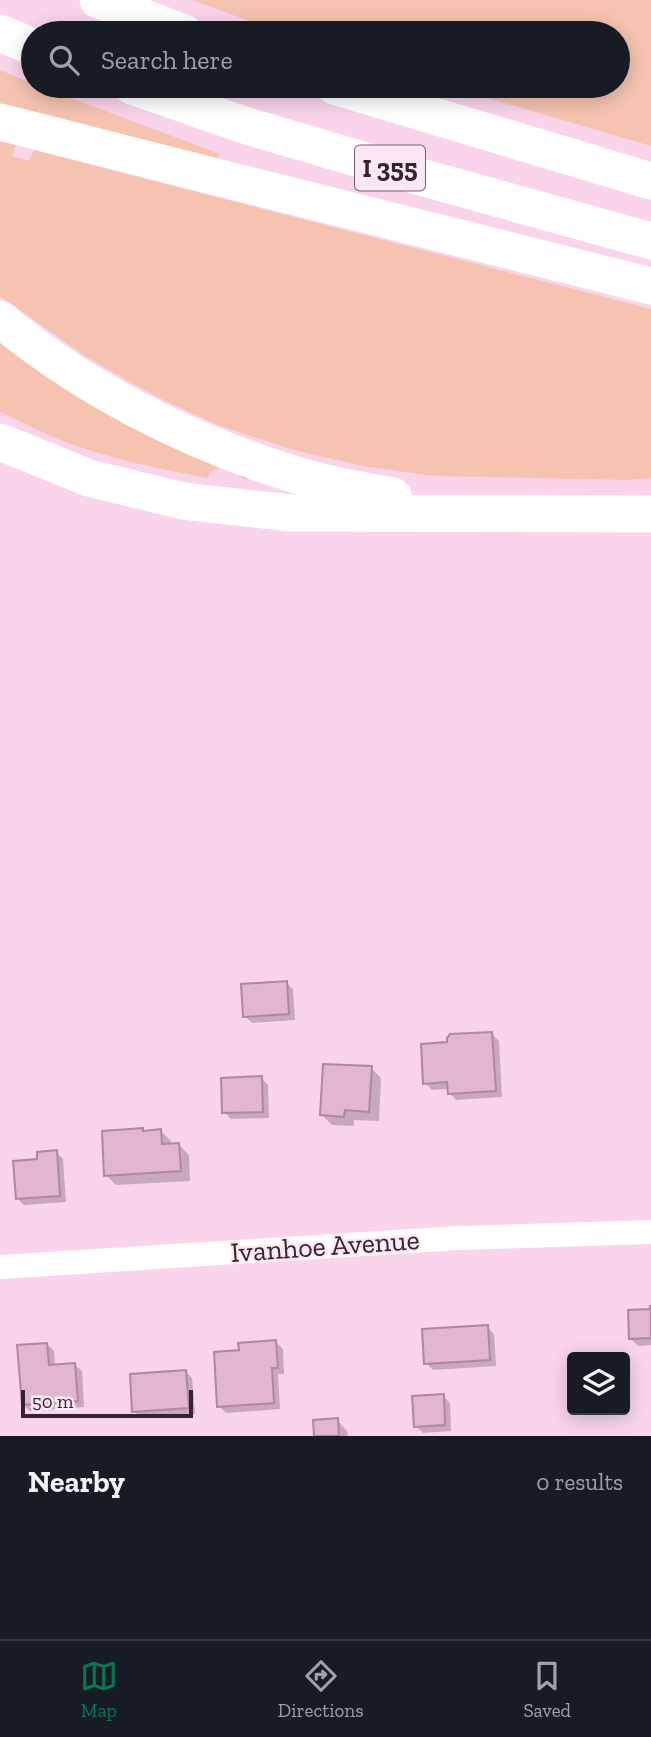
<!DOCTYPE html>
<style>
:root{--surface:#171b24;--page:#242831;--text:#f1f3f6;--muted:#9ea1a6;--line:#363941;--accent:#077751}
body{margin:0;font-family:"Zilla Slab",serif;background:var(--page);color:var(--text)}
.controls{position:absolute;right:21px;bottom:21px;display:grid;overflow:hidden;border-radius:7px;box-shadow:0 4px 18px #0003}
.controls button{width:63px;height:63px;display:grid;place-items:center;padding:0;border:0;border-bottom:2px solid var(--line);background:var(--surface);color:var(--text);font:35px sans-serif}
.scale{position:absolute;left:21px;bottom:18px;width:172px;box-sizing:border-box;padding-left:7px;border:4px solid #35242f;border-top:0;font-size:19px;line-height:24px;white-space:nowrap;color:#35242f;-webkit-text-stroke:5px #fbe8f3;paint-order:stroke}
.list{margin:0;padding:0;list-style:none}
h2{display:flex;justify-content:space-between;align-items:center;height:91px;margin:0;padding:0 28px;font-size:30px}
h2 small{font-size:23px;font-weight:400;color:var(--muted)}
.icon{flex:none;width:38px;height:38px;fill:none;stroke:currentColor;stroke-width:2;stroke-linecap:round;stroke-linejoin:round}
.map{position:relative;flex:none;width:651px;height:1436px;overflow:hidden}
.search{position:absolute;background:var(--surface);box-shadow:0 4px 18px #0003;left:21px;right:21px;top:21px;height:77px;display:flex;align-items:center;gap:18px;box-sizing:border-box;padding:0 24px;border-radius:38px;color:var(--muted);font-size:26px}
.sheet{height:203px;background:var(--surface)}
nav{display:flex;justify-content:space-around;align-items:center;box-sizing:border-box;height:98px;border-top:2px solid var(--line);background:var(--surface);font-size:19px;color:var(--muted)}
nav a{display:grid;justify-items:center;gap:4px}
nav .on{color:var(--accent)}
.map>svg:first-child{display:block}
.green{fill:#f6c3b0}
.shadow{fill:#0003}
.building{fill:#e2b5d0;stroke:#b086a0;stroke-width:2}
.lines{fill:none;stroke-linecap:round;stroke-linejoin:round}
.minor{stroke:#fff;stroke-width:24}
.highway{stroke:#fff;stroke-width:37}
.labels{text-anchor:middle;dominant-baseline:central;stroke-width:5;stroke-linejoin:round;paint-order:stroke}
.shield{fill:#fbe8f3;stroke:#705f6a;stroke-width:2}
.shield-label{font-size:26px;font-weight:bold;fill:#35242f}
.street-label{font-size:28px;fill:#35242f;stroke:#fbe8f3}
</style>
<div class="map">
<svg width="651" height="1436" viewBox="0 0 651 1436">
<rect width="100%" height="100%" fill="#f9d4ea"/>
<path class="green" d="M192,0H651V146L447,86H618V33H282Z
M0,70L33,84V86H39L220,154L216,160L0,105Z
M0,140L16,144L12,156L29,161L34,150L651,309V478L629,480L435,476L362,466L290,449L218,425L159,398L88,358L0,296Z
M0,341L247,471V480L241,477L236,469L230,472L221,467L210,472L208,478C160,469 111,459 65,442C43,433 22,422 0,412Z"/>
<path class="shadow" d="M287,983L293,990L295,1020L252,1023L245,1016Z
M492,1034L499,1041L502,1097L456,1100L450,1093L449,1089L432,1090L425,1083Z
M371,1068L381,1078L379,1121L354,1120V1126L332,1125L322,1115Z
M261,1078L268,1085L269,1118L231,1119L224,1112Z
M161,1131L171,1141V1145L178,1144L189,1155L190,1181L116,1185L106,1175L144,1132Z
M56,1152L63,1159L66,1202L24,1205L18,1199L39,1161Z
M651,1311V1345L638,1346L631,1339Z
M487,1327L494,1334L496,1366L433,1370L426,1363Z
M276,1342L283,1349L284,1374H278L280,1409L226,1413L219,1406Z
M47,1344L54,1351L55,1366L75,1365L82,1371L84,1407L30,1411L23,1404Z
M185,1371L192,1378L195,1414L141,1418L134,1411Z
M443,1396L450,1403L451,1431L423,1433L416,1426Z
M337,1420L347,1431L348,1436H316Z"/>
<path class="building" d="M287,981L289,1014L243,1017L241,984Z
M492,1032L496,1091L448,1094L447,1082L423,1084L421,1044L447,1042V1038L450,1034Z
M323,1064L372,1066L369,1112L345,1110L344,1117L320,1115Z
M262,1076L263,1112L222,1113L221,1078Z
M143,1128V1131L161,1129L162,1144L179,1143L181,1171L104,1176L102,1131Z
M57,1150L60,1196L16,1199L13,1161L37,1159V1152Z
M650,1306H651V1338L629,1339L628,1310L650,1309Z
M488,1325L490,1360L424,1364L422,1329Z
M276,1340L278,1368H272L274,1403L217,1407L214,1352L239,1350L238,1343Z
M47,1343L49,1365L75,1363L78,1401L22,1405L17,1345Z
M186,1370L189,1408L132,1412L130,1374Z
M444,1394L445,1425L414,1427L412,1396Z
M338,1418L339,1436H314L313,1420Z"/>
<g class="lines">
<path class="minor" d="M0,1267L458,1238L651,1232"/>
<path class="highway" d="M98,0L184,33
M0,33L33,47
M132,86L244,125L410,174L651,241
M334,86L651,181
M0,122L252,186L651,286
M0,319C83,388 187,441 290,473C323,484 359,490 393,496
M0,442L89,478L183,501L291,513L651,514"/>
</g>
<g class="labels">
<rect class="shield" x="355" y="145.5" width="70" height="45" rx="5"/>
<g class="shield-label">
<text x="390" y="168">I 355</text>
</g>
<g class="street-label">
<text transform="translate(325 1246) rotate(-4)">Ivanhoe Avenue</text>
</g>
</g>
</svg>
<div class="controls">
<button><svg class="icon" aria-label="layers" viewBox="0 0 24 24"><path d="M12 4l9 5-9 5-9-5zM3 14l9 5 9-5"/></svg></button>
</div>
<div class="scale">50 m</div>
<div class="search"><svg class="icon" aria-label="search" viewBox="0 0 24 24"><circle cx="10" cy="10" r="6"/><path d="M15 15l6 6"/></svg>Search here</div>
</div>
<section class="sheet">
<h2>Nearby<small>0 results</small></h2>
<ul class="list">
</ul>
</section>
<nav>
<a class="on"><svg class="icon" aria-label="map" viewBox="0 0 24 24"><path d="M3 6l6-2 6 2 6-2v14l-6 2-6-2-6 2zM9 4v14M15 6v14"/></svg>Map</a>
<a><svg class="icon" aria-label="directions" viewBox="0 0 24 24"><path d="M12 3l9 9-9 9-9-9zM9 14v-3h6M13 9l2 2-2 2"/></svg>Directions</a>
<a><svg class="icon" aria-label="saved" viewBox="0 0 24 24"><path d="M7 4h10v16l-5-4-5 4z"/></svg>Saved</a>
</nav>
